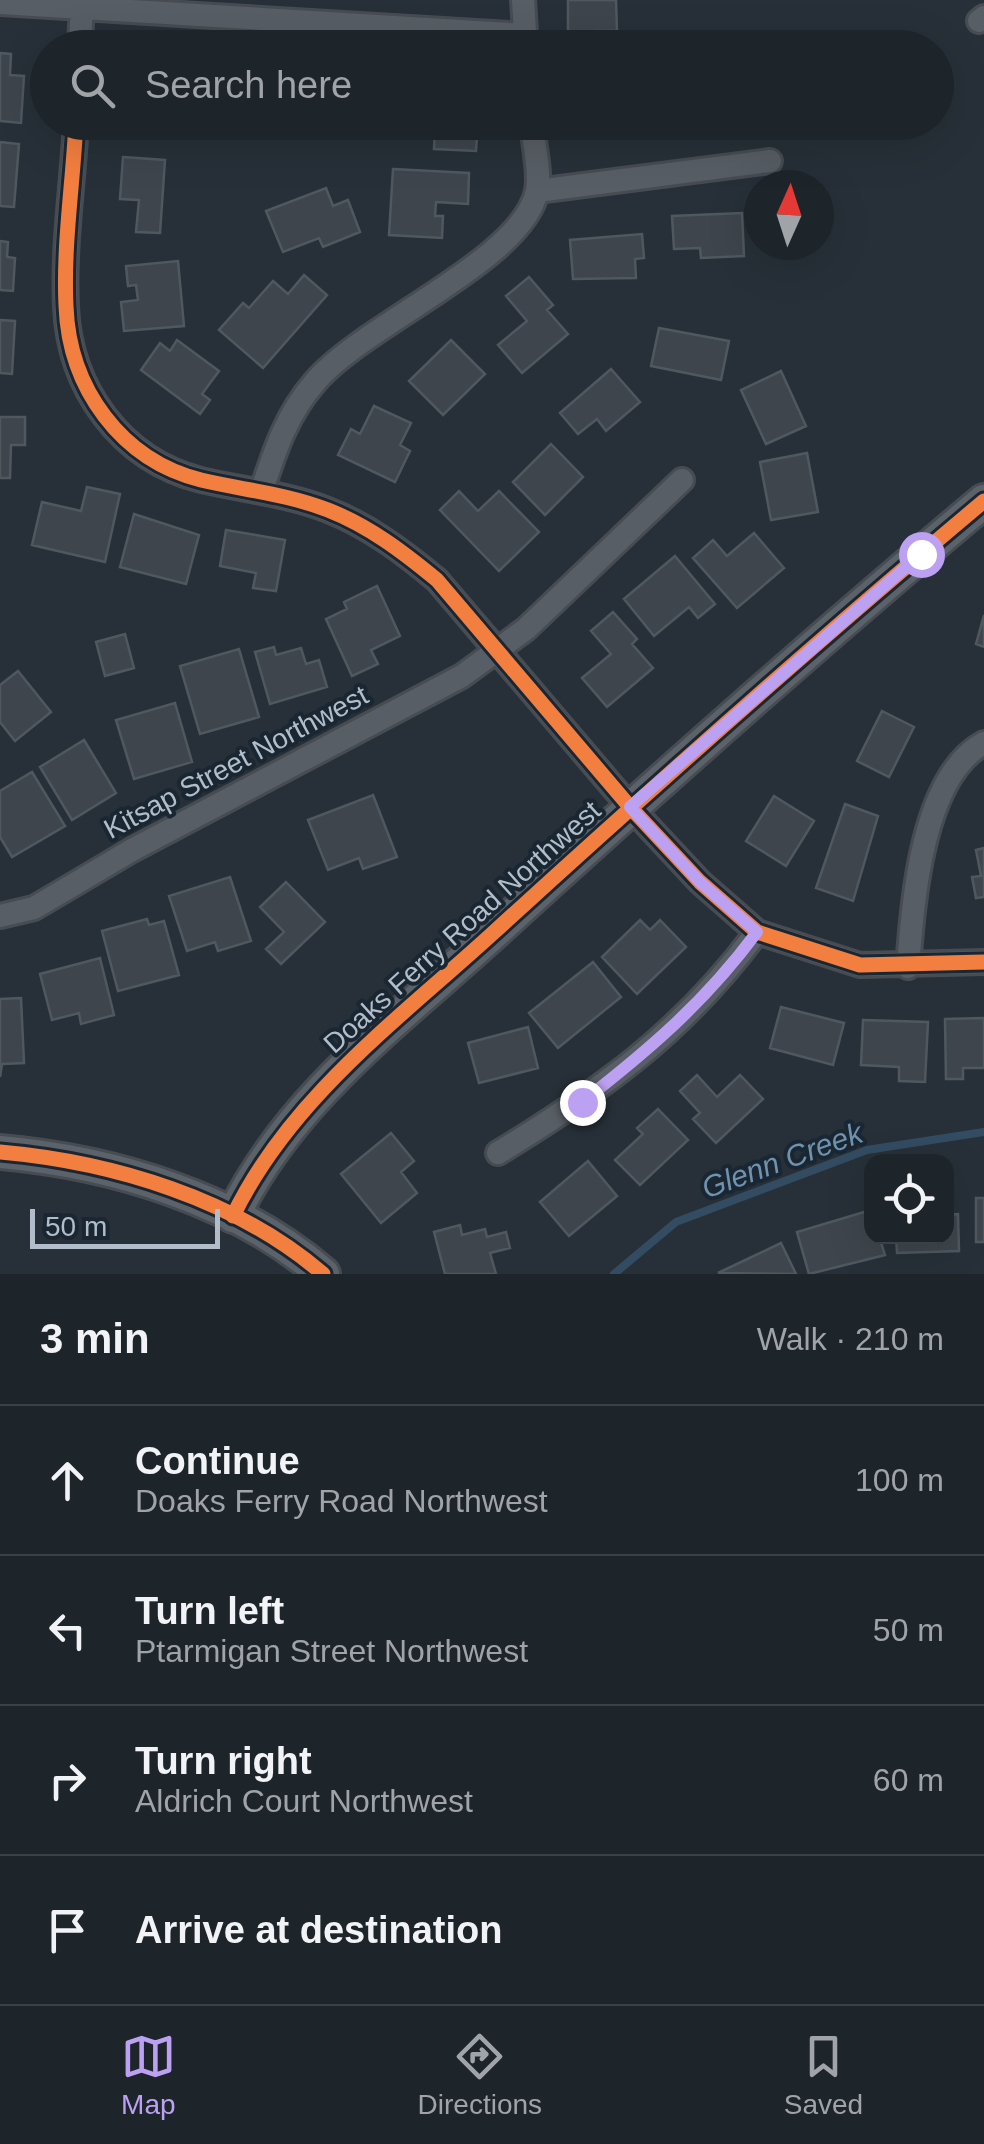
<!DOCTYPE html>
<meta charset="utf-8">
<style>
:root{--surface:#1d242a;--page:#2a3036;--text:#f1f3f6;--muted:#a0a4a8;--line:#3b4147;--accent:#bca0f2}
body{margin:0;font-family:Arial,sans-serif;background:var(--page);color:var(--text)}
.controls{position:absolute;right:30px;bottom:30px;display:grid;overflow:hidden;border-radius:20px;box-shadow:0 10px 40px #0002}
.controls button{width:90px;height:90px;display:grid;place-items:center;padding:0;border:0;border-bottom:2px solid var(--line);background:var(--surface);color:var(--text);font:50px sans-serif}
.compass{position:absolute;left:744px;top:170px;width:90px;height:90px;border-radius:50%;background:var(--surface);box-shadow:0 10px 40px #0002;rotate:3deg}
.scale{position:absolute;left:30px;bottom:25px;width:190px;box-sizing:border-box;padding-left:10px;border:5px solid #b1bdc9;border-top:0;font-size:28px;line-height:35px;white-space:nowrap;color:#b1bdc9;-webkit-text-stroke:8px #1a2733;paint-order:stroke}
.stop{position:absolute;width:30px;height:30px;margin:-22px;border:8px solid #bca0f2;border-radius:50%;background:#fff}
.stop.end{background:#bca0f2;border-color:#fff;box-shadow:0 2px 10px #0008}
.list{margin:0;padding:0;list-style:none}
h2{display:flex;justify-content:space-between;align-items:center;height:130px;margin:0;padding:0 40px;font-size:42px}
h2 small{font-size:32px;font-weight:400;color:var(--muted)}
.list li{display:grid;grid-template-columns:65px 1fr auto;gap:30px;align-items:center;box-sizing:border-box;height:150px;padding:0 40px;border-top:2px solid var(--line)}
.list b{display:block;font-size:38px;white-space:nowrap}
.list p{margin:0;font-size:32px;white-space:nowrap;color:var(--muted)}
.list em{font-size:32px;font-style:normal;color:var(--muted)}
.icon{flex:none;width:55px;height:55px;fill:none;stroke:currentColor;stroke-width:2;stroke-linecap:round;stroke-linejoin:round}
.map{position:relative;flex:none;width:984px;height:1274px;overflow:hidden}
.search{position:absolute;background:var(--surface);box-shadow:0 10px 40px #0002;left:30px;right:30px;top:30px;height:110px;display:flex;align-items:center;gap:25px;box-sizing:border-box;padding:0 35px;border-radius:55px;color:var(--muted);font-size:38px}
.sheet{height:730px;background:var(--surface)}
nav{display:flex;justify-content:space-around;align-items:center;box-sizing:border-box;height:140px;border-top:2px solid var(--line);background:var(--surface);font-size:28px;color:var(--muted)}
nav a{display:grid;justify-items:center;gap:5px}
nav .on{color:var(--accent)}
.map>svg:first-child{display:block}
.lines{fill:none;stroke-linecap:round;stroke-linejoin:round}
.stream{stroke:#334c62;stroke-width:8}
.building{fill:#3e454c;stroke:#4f585f;stroke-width:2.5}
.minor-casing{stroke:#464c52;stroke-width:28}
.secondary-casing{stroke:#464c52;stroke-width:38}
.minor{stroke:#585e65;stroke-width:22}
.secondary{stroke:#5c626a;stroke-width:32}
.cycleway-casing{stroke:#1a2733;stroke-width:21}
.cycleway{stroke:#f27e40;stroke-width:15}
.route{stroke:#bca0f2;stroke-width:12}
.labels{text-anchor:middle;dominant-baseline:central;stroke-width:8;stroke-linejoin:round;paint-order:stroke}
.street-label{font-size:28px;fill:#b1bdc9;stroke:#1a2733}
.water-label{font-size:30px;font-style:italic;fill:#6f92af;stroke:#1a2733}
</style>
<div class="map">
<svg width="984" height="1274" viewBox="0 0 984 1274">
<rect width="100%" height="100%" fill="#273038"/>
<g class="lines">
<path class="stream" d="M614,1274L676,1222L867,1150L984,1132"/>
</g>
<path class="building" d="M568,0H616L617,31H599V40H568Z
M0,53L11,54L10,75L24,76L21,123L0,121Z
M129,122H172L171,132L129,129Z
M315,122H382L381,134H315Z
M425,122H478L476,151L434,149L435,125Z
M580,122H622L623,128L581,132Z
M702,122H730L729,129H702Z
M0,142L19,144L14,207L0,206Z
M123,157L165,160L160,233L136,232L139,200L120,199Z
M393,169L469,173L468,204L436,202L435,216H443L442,238L389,235Z
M326,188L333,206L348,200L360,232L323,247L319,238L283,252L266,211Z
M742,213L744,256L701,258L700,248L674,249L672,216Z
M642,234L644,258L635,259L636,278L573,279L570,240Z
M0,241L8,242L7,257L15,258L13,291L0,290Z
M178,261L184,326L124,331L121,302L138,300L136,285L128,286L126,266Z
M304,275L327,295L263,368L219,330L243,303L249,308L273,281L288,294Z
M529,277L553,305L547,310L568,334L522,373L498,345L527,321L506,296Z
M0,320L15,321L12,374L0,373Z
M659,328L729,341L721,380L651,366Z
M177,340L219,371L202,394L210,400L200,414L141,370L160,343L170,351Z
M451,340L485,374L443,415L409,381Z
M611,369L640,402L606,431L597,419L578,434L560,413Z
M781,371L806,426L766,444L741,390Z
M374,406L411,423L400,445L410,451L395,482L338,455L351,429L360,434Z
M0,417H25V445H11L10,478H0Z
M551,444L583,477L545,515L513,482Z
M807,453L818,512L771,520L760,462Z
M87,487L120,494L105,562L32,545L42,502L81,511Z
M459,491L478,511L499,491L539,532L499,571L440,510Z
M134,514L199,535L186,584L120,567Z
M226,530L285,540L276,591L253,588L256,573L220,566Z
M754,533L784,568L737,608L693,558L713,540L727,556Z
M675,556L715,604L698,618L689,607L654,636L624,599Z
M377,586L400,636L371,650L378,664L352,676L326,619L347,609L344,602Z
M613,612L637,639L632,644L653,668L607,707L582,678L611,654L591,631Z
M984,615V647L976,644Z
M125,634L134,668L105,676L96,642Z
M274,647L276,655L301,648L306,664L319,660L327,687L270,704L255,652Z
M239,649L259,717L200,734L180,666Z
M18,671L51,712L15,741L0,722V685Z
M175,703L192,762L134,779L116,720Z
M882,711L914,727L889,777L857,761Z
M84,740L116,793L72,820L40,767Z
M32,772L65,826L12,857L0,837V791Z
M373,795L397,857L363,869L359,858L328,870L308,820Z
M774,796L814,821L786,866L746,841Z
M845,804L878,816L853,901L816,888Z
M984,848V897L976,898L972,877L981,876L976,850Z
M230,877L251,941L218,951L215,942L187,951L169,896Z
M286,882L325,922L281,964L266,949L284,932L260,907Z
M147,919L149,925L164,921L179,975L118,991L102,931Z
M640,920L650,930L660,920L686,947L637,994L602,957Z
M100,958L114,1015L81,1024L79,1013L52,1020L40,974Z
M593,962L621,997L558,1048L529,1013Z
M21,998L24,1063L2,1064L0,1077V999Z
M781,1007L844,1023L833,1065L770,1048Z
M984,1018V1068H963V1079H946L945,1019Z
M863,1020L928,1022L925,1082L899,1081V1067L861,1065Z
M528,1027L538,1068L479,1083L468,1043Z
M697,1075L717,1097L740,1075L763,1099L716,1143L693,1119L700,1113L680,1091Z
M658,1109L688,1140L640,1185L615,1160L643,1134L637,1128Z
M391,1133L414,1161L401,1172L417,1193L381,1223L341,1174Z
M588,1161L617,1196L569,1236L540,1202Z
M976,1198H984V1242H976Z
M871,1210L872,1236H879L885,1255L809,1274L797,1232Z
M958,1214L959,1251L897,1253L896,1236H946V1215Z
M460,1225L462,1235L485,1229L487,1237L506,1232L510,1248L490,1253L496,1274H445L434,1232Z
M781,1243L796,1274L718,1273Z"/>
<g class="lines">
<defs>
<path id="minor" d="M523,0L526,48
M0,3L525,35
M979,21L984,17
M80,48L82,0
M76,122C73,183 63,246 66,306C69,388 121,460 201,480C244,490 287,494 328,510C369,526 403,552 437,580L630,807L700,882L757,932L860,965L984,962
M537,191L770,161
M262,490C275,450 287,414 315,382C364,324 523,260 537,191C541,171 533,143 532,122
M0,916L34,908L132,850L462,676L526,629L682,480
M908,967C913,904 921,777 984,743
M498,1153C603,1089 683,1032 757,932"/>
<path id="secondary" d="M0,1152C113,1162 236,1199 323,1274
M233,1216C290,1098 399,1019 493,933C654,786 817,641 984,501"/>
</defs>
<use href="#minor" class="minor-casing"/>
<use href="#secondary" class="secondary-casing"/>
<use href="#minor" class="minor"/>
<use href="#secondary" class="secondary"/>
<defs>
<path id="cycleway" d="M76,122C73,183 63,246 66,306C69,388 121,460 201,480C244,490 287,494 328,510C369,526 403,552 437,580L630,807L700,882L757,932L860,965L984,962
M0,1152C113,1162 236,1199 323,1274
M233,1216C290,1098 399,1019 493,933C654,786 817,641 984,501"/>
</defs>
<use href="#cycleway" class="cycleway-casing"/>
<use href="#cycleway" class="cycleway"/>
</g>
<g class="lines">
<path class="route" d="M582,1102C650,1049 705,1002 757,932L700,882L630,807L921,554"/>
</g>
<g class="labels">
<g class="street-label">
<text transform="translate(236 762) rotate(-28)">Kitsap Street Northwest</text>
<text transform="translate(462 927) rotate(-42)">Doaks Ferry Road Northwest</text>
</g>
<g class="water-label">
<text transform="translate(782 1160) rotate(-20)">Glenn Creek</text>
</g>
</g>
</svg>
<div class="controls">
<button><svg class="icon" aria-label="locate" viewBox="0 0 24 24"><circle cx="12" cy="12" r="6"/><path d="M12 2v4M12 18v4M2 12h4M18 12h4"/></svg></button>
</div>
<svg class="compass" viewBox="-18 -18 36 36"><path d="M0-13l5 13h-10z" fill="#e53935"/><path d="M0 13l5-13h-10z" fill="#a0a4a8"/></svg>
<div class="scale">50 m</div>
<div class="stop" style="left:921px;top:554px"></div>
<div class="stop end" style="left:582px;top:1102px"></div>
<div class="search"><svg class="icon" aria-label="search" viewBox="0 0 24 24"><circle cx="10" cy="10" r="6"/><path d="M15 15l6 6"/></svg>Search here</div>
</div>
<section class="sheet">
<h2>3 min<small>Walk · 210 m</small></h2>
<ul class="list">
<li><svg class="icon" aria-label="ahead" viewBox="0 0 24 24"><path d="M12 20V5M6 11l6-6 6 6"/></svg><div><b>Continue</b><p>Doaks Ferry Road Northwest</p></div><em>100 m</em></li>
<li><svg class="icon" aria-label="left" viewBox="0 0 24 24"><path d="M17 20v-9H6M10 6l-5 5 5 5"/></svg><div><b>Turn left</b><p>Ptarmigan Street Northwest</p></div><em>50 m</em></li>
<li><svg class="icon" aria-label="right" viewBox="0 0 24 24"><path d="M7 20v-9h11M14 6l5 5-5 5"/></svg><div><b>Turn right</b><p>Aldrich Court Northwest</p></div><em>60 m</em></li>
<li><svg class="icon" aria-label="arrive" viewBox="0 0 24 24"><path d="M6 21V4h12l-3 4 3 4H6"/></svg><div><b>Arrive at destination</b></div></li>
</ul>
</section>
<nav>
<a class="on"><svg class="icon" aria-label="map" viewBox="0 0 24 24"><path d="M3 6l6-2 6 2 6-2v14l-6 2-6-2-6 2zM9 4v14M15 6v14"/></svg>Map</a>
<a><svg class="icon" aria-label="directions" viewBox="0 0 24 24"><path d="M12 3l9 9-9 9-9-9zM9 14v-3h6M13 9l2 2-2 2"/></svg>Directions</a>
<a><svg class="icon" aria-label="saved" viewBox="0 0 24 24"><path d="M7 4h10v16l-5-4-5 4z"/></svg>Saved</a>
</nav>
